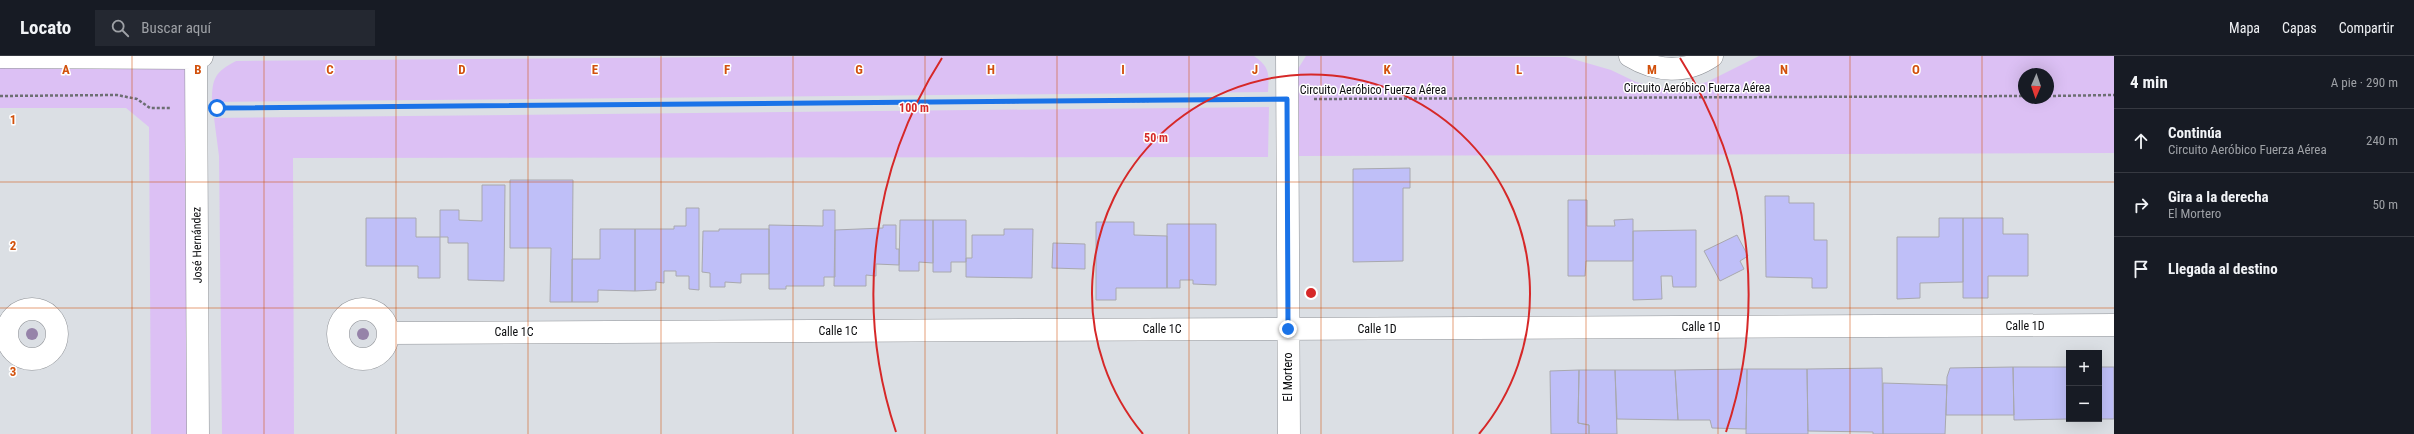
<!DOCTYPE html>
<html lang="es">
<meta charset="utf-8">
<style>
:root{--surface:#171b24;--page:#242831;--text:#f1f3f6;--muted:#9ea1a6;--line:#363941}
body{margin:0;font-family:"Roboto Condensed",sans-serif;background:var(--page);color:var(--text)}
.controls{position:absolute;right:12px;bottom:12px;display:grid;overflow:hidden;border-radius:0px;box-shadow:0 4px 16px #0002}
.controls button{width:36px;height:36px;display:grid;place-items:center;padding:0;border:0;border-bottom:1px solid var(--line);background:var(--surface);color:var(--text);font:20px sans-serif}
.compass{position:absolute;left:2018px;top:12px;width:36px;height:36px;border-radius:50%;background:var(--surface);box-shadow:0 4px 16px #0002;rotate:182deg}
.stop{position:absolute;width:12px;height:12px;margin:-9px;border:3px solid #1a73e8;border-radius:50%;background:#fff}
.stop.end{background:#1a73e8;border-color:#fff;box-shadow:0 1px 4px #0008}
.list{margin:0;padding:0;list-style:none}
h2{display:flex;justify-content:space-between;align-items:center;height:52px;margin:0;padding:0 16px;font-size:17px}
h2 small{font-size:13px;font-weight:400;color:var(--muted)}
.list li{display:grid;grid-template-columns:26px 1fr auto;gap:12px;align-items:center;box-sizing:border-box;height:64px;padding:0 16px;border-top:1px solid var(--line)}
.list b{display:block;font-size:15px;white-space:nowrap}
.list p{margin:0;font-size:13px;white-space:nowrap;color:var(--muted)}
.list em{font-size:13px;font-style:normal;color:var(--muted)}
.icon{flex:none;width:22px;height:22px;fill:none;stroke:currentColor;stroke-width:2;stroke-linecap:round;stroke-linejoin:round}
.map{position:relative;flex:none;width:2114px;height:378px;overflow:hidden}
header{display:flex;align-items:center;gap:24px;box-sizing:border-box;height:56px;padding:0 20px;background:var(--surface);border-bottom:1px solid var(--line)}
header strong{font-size:19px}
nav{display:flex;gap:22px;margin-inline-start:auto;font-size:14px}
.search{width:280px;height:36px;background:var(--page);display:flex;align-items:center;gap:10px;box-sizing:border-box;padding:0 14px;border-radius:0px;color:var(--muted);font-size:15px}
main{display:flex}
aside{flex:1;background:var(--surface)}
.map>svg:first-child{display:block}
.green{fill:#dcc0f4;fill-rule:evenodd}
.building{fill:#bfbff8;stroke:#a8a8ae}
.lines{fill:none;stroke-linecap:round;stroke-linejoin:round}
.minor-casing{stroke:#8f9297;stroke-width:23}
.major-casing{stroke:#8f9297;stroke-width:23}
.path{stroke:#6c6e72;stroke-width:2.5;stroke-dasharray:3 2;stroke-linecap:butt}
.minor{stroke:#fff;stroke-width:22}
.major{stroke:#fff;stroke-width:22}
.tree{fill:#9683a9}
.route{stroke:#1a73e8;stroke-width:5}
.grid{fill:none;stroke:#d2510c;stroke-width:1;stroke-opacity:0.55}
.ring{fill:none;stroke:#d62828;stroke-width:2}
.labels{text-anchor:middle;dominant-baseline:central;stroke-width:3;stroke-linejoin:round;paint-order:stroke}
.street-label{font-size:12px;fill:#0c0d0f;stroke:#fff}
.grid-label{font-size:13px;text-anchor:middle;font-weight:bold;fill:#d2510c;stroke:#fff;stroke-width:3;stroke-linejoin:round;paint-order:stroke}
.centre{fill:#d62828;stroke:#fff;stroke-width:2}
.ring-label{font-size:12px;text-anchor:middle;font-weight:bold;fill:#d62828;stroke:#fff;stroke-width:3;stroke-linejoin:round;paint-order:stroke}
</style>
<header>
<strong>Locato</strong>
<div class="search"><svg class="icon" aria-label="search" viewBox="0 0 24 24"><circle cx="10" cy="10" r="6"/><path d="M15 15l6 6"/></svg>Buscar aquí</div>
<nav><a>Mapa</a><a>Capas</a><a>Compartir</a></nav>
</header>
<main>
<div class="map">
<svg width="2114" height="378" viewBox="0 0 2114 378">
<rect width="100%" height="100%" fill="#dbdfe4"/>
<path class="green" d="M0,0H196L198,378H151L149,71L126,52H0Z
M848,0H1254C1270,11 1269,18 1268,36L212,46C212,22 215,16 236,5Z
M1306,0L1566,1L1611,14L1636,26L1658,32H1685L1707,26L1759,0H2114V97L1299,100L1296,16ZM2024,18H2048V42H2024Z
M1269,51L1268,101L293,102L294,378H222L219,100L214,62Z"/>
<path class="building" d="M1410,112V132H1403V205L1353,206V113Z
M510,124H573L572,246H550L551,192H510Z
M482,129H505L504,225L468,224V187H448V181H440V154H459V164L482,165Z
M1765,140H1789V147H1814V184H1827V232H1812V222L1766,221Z
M1568,144H1587V170H1615L1614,164L1633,163V205H1586L1585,220H1568Z
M686,152H699V234L689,233V220H676V215H664V227L656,226V234L635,235V173H674V170H686Z
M823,154H835V221H824V230H786V233H769V169L823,170Z
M366,162H416V181H440V222H418V210H366Z
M1939,162H1963V226L1920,227V242L1897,243V181H1939Z
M1963,162H2003V178H2028V220H1988V242H1963Z
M900,164H933V207L919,206V215H899Z
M933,164H966V206H951V216H933Z
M1096,166H1134V179L1167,180V232H1116V244H1096Z
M1167,168H1216V229L1193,228V224H1180V232H1167Z
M883,169H896V193H899V209L876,208V220L866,219V230H834L835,174L883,172Z
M600,173H635V235L598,234V246H572V203H600Z
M719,173H769V218H741V227L725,226V231H710V217L702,216L703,175H719Z
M1004,173H1033L1032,222L966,221V202H972V179H1004Z
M1696,174V231H1673L1672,220H1661L1662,243L1633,244V175Z
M1737,179L1748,200L1740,205L1744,213L1720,225L1704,195Z
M1053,187L1085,188V213L1052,212Z
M2013,311H2069V363L2014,364Z
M2013,311L2014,359H1946L1947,321L1950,312Z
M2099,311H2114V363H2099Z
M1882,312L1883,378H1873V376L1808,375L1807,313Z
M1747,313H1807L1808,378H1746Z
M1747,313L1746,373L1712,372L1710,364H1678L1675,314Z
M1579,314H1615L1617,378H1589V369L1578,367Z
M1579,314L1578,367L1589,369V378H1551L1550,315Z
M1615,314H1675L1678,364L1617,363Z
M1883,327L1947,329L1945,378H1883Z"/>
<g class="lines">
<defs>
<path id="minor" d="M1287,0L1289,378
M7 278a25 25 0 1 1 50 0a25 25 0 1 1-50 0Z
M338 278a25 25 0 1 1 50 0a25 25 0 1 1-50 0Z
M388,277L2114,269"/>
<path id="major" d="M196,0L198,378
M1630,0C1656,16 1686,18 1712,0
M0,1L196,2L202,0"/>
</defs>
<use href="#minor" class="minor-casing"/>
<use href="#major" class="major-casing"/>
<path class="path" d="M0,40L117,39L137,43L150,52H171
M2048,40L2114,39
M1314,43L2024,40
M222,52L1261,44"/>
<use href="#minor" class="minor"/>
<use href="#major" class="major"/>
</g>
<g class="tree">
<circle cx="32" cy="278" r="6"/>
<circle cx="363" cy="278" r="6"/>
</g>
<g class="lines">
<path class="route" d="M217,52L1287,43L1288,273"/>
</g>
<path class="grid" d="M132,0V378M264,0V378M396,0V378M528,0V378M661,0V378M793,0V378M925,0V378M1057,0V378M1189,0V378M1321,0V378M1453,0V378M1586,0V378M1718,0V378M1850,0V378M1982,0V378M0,126H2114M0,252H2114"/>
<g class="ring">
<path d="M1143 378A219 219 0 1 1 1479 378"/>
<path d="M896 376A438 438 0 0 1 942 2M1680 2A438 438 0 0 1 1726 376"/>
</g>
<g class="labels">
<g class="street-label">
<text x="1697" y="32">Circuito Aeróbico Fuerza Aérea</text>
<text x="1373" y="34">Circuito Aeróbico Fuerza Aérea</text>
<text transform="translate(197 189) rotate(-91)">José Hernández</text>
<text x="2025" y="270">Calle 1D</text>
<text x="1701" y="271">Calle 1D</text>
<text x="1162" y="273">Calle 1C</text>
<text x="1377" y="273">Calle 1D</text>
<text x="838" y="275">Calle 1C</text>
<text x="514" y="276">Calle 1C</text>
<text transform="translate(1288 321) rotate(-90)">El Mortero</text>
</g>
</g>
<g class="grid-label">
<text x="66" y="18">A</text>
<text x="198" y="18">B</text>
<text x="330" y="18">C</text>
<text x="462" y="18">D</text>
<text x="595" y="18">E</text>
<text x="727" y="18">F</text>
<text x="859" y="18">G</text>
<text x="991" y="18">H</text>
<text x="1123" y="18">I</text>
<text x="1255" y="18">J</text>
<text x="1387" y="18">K</text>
<text x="1519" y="18">L</text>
<text x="1652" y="18">M</text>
<text x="1784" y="18">N</text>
<text x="1916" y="18">O</text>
<text x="13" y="68">1</text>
<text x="13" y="194">2</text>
<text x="13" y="320">3</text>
</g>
<circle cx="1311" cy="237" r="6" class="centre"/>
<g class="ring-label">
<text x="914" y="56">100 m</text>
<text x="1156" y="86">50 m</text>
</g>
</svg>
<div class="controls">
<button>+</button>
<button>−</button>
</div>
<svg class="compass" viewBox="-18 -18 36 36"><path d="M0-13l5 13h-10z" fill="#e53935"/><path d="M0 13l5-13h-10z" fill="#9ea1a6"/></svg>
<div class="stop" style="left:217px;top:52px"></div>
<div class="stop end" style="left:1288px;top:273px"></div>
</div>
<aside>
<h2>4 min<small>A pie · 290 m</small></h2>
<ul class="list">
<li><svg class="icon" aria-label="ahead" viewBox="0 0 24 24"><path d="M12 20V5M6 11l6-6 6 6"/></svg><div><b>Continúa</b><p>Circuito Aeróbico Fuerza Aérea</p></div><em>240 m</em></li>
<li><svg class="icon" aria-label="right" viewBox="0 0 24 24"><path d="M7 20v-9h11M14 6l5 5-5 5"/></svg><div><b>Gira a la derecha</b><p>El Mortero</p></div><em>50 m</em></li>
<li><svg class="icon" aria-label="arrive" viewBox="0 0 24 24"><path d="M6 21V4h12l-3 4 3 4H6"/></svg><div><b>Llegada al destino</b></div></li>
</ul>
</aside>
</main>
